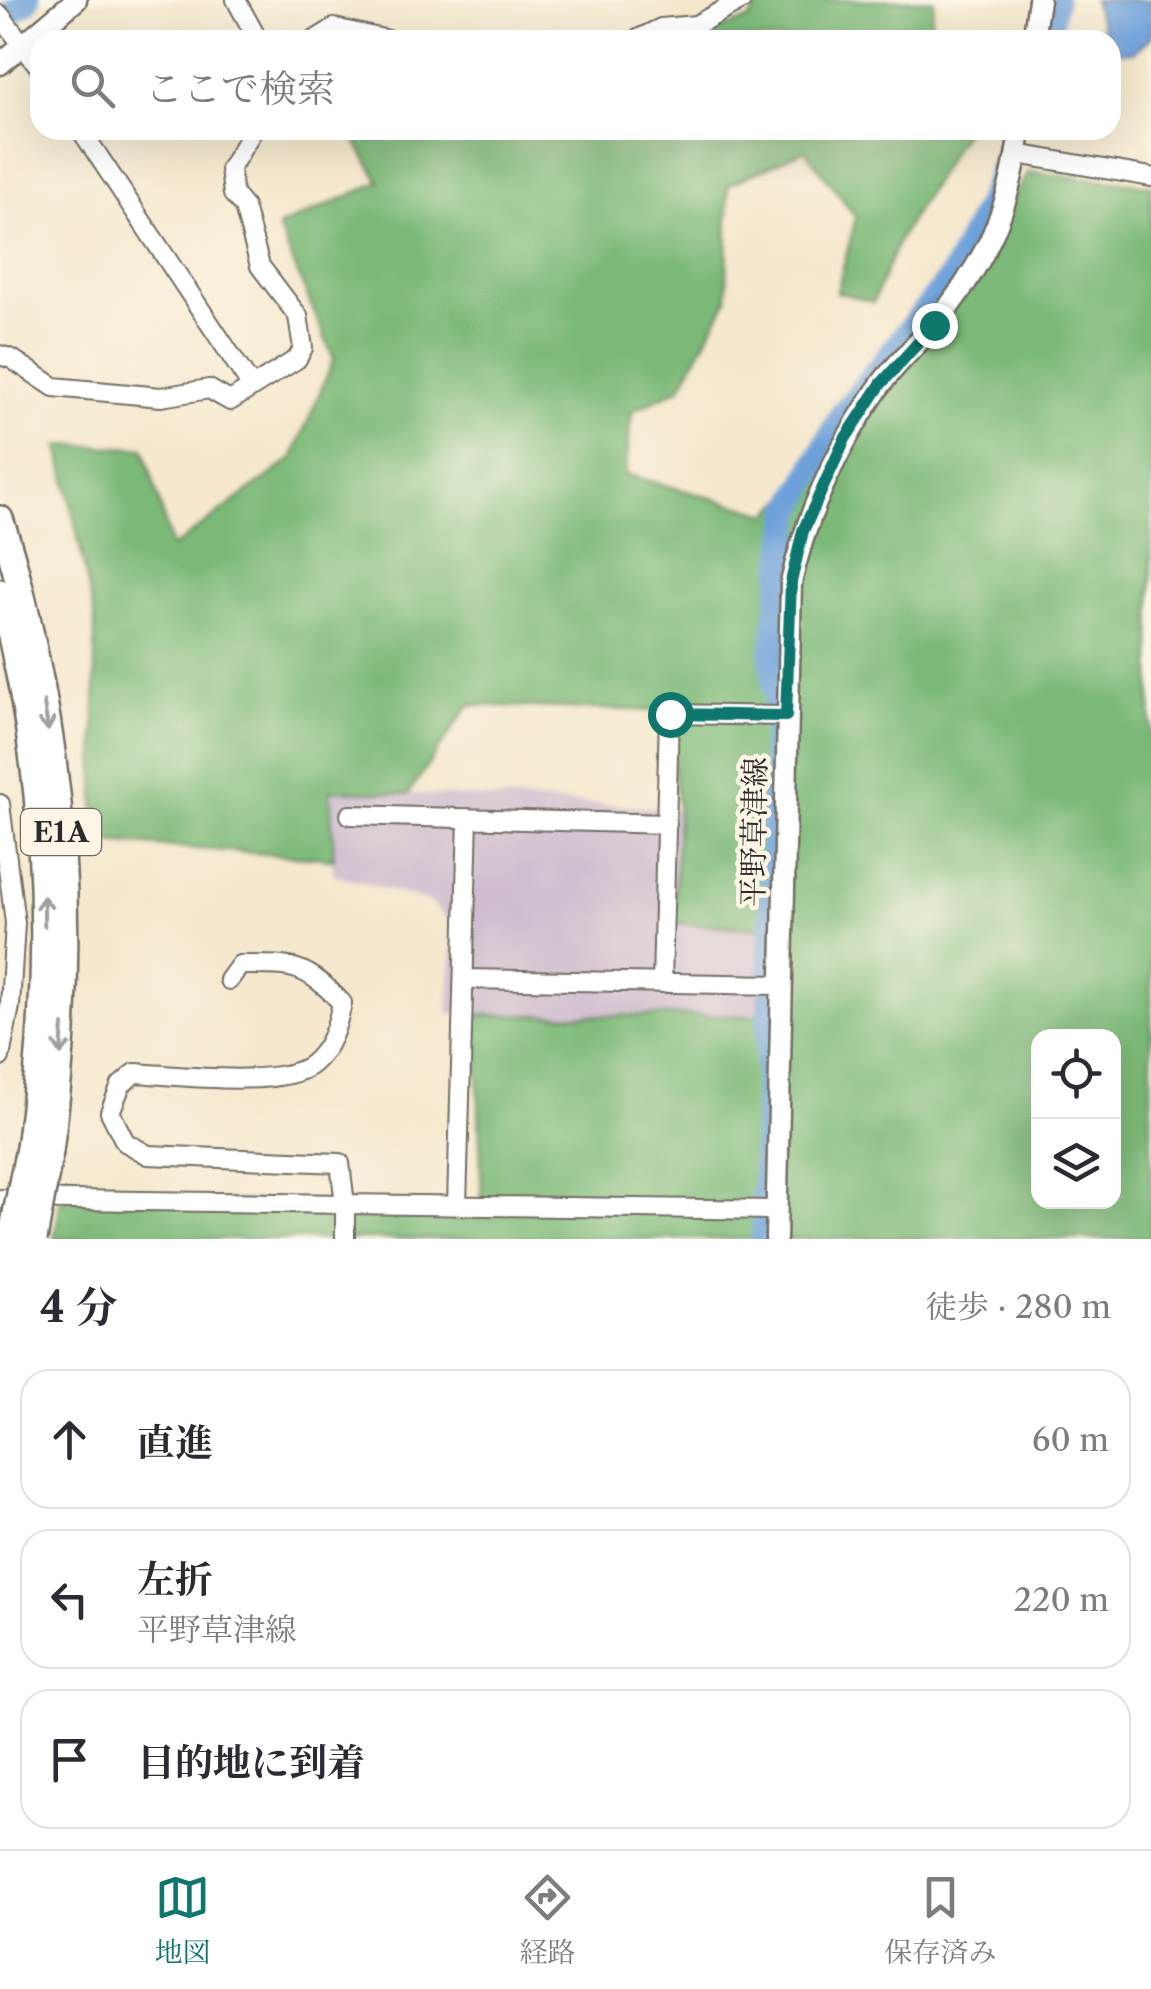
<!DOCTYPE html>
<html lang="ja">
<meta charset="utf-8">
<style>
:root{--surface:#fff;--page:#f2f2f3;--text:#2b2b33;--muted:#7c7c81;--line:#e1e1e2;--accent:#0f766e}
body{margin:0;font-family:"Libre Caslon Text","Noto Serif JP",serif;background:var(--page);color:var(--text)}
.controls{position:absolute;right:30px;bottom:30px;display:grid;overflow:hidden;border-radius:20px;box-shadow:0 10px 40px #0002}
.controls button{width:90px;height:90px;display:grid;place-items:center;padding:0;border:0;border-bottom:2px solid var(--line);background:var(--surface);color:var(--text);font:50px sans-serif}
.stop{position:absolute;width:30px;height:30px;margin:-22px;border:8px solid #0f766e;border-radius:50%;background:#fff}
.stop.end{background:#0f766e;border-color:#fff;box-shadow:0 2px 10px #0008}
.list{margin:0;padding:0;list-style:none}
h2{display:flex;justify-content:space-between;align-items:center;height:130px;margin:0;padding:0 40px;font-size:42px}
h2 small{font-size:32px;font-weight:400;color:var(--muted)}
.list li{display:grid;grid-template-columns:65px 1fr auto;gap:30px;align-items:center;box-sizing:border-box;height:140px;margin:0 20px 20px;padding:0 20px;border:2px solid var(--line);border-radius:30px}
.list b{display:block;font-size:38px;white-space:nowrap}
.list p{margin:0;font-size:32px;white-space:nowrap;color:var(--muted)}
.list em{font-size:32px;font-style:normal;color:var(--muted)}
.icon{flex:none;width:55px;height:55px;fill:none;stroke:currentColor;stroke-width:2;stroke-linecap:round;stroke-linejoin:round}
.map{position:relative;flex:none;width:1151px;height:1239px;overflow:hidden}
.search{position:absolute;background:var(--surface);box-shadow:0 10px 40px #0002;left:30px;right:30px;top:30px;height:110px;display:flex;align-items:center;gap:25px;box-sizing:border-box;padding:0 35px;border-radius:30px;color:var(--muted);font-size:38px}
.sheet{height:610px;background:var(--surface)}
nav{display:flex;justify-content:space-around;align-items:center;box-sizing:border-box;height:140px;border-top:2px solid var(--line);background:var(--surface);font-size:28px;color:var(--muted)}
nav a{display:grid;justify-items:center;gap:5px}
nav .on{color:var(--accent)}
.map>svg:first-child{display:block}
.industrial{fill:#cfbdcf}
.forest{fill:#7cb978;stroke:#547252;stroke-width:2.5;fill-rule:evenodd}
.water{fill:#6ea1da;stroke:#4c6682;stroke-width:2.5}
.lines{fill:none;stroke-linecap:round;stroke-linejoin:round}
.river{stroke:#6ea1da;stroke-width:25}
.minor-casing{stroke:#726d64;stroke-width:22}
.major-casing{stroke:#726d64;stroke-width:25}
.highway-casing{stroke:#726d64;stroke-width:30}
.minor{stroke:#fff;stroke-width:18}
.major{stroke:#fff;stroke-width:20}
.highway{stroke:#fff;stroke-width:25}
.highway-bridge-casing{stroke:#726d64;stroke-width:30;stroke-linecap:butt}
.highway-bridge{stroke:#fff;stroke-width:25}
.oneway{stroke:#a0a0a0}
.route{stroke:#0f766e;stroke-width:12}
.labels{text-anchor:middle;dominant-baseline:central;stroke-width:9;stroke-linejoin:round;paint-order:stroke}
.shield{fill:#fcf5e5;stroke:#6a6863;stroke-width:2.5}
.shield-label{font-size:28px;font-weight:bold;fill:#2b2b2b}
.street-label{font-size:30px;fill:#2b2b2b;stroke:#fcf5e5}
</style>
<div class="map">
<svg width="1151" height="1239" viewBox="0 0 1151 1239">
<rect width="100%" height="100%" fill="#fcf5e5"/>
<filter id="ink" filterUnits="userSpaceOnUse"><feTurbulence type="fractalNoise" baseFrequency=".01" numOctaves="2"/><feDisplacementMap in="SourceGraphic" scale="20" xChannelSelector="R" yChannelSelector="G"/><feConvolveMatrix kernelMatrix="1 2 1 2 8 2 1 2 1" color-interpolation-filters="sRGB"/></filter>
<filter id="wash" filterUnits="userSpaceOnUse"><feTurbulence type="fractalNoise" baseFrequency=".0048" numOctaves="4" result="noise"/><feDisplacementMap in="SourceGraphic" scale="40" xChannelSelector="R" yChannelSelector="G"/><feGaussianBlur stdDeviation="2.25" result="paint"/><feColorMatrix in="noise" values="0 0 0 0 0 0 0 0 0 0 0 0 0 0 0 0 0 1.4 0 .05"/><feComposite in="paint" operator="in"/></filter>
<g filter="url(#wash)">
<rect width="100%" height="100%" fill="#f5e8ce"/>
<path class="industrial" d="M330,789L678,809L674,922L779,929L777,1016L448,1014L454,924L429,902L333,874Z"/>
<path class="forest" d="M763,0H934L929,40H691L749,19Z
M349,130H965L899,239L873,302L837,292L856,217L805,150L728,185L727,300L680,388L632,411L625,474L769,514L845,439L926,335L1029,172L1151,185V1239H54L61,1199L482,1205L476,1015L776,1016L779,929L674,923L678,809L667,711L469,705L408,794L330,790L334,859L95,841V620L59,445L144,448L172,548L292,459L334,359L278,227L380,182ZM1038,1036H1114V1202H1038Z"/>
<path class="water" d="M1093,0H1151V38L1133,52H1116L1111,40L1105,37Z"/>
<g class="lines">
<path class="river" d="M12,12L28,0
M1047,40L1055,0
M777,705L772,657L791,512L840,417L952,276L991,197L1008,152
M770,974L776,726
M764,1198L770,996
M764,1239V1222"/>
</g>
</g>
<g filter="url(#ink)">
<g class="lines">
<defs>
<path id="minor" d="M236,0L258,40
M0,15L40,68
M315,40L334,28L388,40
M636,40L661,28L696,25L742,0
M81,130L252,387
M1017,154L1151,177
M0,355L12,359L54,387L161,397L209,389L230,401L297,359L303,348L298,316L260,266L244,207L233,194L230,169L253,130
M0,804L15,923L10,1006L0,1057
M350,815L667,824
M465,979L780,985
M229,980L240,965C294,965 304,963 342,1003C337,1026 331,1048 312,1064C282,1089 175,1075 135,1073L121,1085L110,1112L125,1142L148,1155L340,1163L345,1204V1239
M662,983L669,714L786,716
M0,1199L776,1210
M457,1205L468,818"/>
<path id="major" d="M1033,40L1039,0
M0,64L76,0
M776,1239L791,583C807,511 837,448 879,387C895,364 917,345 935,324C986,262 1010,210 1020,130"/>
<path id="highway" d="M0,519C16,565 26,612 36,659C70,822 73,986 50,1151
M0,592C49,774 54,963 29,1148"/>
</defs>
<use href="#minor" class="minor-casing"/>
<use href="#major" class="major-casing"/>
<use href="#highway" class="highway-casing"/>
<use href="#minor" class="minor"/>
<use href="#major" class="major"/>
<use href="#highway" class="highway"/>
<defs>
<path id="highway-bridge" d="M11,1239L29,1148
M34,1239L50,1151"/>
</defs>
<use href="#highway-bridge" class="highway-bridge-casing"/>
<use href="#highway-bridge" class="highway-bridge"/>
</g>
<defs><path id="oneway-shaft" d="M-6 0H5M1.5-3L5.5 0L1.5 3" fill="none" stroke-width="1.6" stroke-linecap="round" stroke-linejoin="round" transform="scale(2.5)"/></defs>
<g class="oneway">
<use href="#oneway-shaft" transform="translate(46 716) rotate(81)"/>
<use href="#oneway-shaft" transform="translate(44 911) rotate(-91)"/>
<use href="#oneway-shaft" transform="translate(62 1040) rotate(94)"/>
</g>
</g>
<g class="lines" filter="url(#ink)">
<path class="route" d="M670,714L786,716L791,582L803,531L845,439L881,384L934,325"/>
</g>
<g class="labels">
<rect class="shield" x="21" y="809" width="80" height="46" rx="8"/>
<g class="shield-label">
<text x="61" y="832">E1A</text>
</g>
<g class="street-label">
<text transform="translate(754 832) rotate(-89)">平野草津線</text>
</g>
</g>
</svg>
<div class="controls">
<button><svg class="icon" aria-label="locate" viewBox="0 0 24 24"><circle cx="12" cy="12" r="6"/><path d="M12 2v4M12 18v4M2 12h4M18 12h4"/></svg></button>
<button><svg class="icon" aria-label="layers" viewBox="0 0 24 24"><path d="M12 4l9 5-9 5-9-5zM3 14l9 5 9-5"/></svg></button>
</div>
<div class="stop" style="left:670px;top:714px"></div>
<div class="stop end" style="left:934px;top:325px"></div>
<div class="search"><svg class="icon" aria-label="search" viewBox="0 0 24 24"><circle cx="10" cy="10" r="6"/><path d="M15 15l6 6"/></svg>ここで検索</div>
</div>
<section class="sheet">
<h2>4 分<small>徒歩 · 280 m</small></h2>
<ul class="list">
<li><svg class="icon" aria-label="ahead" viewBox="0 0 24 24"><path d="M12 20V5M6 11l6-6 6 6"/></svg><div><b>直進</b></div><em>60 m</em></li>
<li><svg class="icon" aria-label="left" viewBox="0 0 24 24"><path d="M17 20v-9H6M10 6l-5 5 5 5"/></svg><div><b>左折</b><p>平野草津線</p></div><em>220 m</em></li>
<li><svg class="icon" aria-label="arrive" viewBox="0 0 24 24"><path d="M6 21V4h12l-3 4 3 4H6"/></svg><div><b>目的地に到着</b></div></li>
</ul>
</section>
<nav>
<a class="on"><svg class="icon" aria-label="map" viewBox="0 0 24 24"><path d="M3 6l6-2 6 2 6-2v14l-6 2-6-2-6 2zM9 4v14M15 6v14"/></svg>地図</a>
<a><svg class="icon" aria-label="directions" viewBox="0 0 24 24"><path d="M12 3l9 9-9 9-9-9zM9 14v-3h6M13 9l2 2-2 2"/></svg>経路</a>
<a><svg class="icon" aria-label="saved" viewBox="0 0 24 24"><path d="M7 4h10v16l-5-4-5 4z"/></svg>保存済み</a>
</nav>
